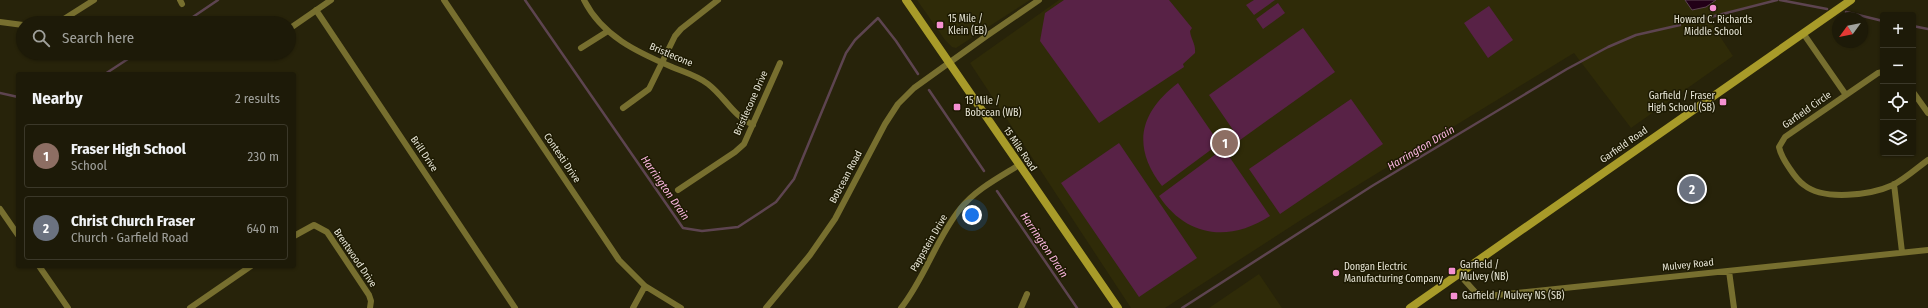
<!DOCTYPE html>
<meta charset="utf-8">
<style>
:root{--surface:#1d1a08;--page:#252312;--text:#f1f3f6;--muted:#a0a19c;--line:#3b3829;--accent:#2563eb}
body{margin:0;font-family:"Fira Sans Condensed",sans-serif;background:var(--page);color:var(--text)}
.controls{position:absolute;right:12px;top:12px;display:grid;overflow:hidden;border-radius:4px;box-shadow:0 1px 3px #0004}
.controls button{width:36px;height:36px;display:grid;place-items:center;padding:0;border:0;border-bottom:1px solid var(--line);background:var(--surface);color:var(--text);font:20px sans-serif}
.compass{position:absolute;left:1832px;top:12px;width:36px;height:36px;border-radius:50%;background:var(--surface);box-shadow:0 1px 3px #0004;rotate:237deg}
.you{position:absolute;left:972px;top:215px;width:14px;height:14px;margin:-10px;border:3px solid #fff;border-radius:50%;background:#1a73e8;box-shadow:0 0 0 6px #1a73e833}
.badge{display:grid;place-items:center;width:26px;height:26px;border-radius:50%;background:var(--accent);color:#fff;font-size:13px;font-weight:700}
.pin{position:absolute;translate:-50% -50%;border:2px solid #fff;box-shadow:0 1px 4px #0006}
.list{margin:0;padding:0;list-style:none}
h2{display:flex;justify-content:space-between;align-items:center;height:52px;margin:0;padding:0 16px;font-size:17px}
h2 small{font-size:13px;font-weight:400;color:var(--muted)}
.list li{display:grid;grid-template-columns:26px 1fr auto;gap:12px;align-items:center;box-sizing:border-box;height:64px;margin:0 8px 8px;padding:0 8px;border:1px solid var(--line);border-radius:4px}
.list b{display:block;font-size:15px;white-space:nowrap}
.list p{margin:0;font-size:13px;white-space:nowrap;color:var(--muted)}
.list em{font-size:13px;font-style:normal;color:var(--muted)}
.icon{flex:none;width:22px;height:22px;fill:none;stroke:currentColor;stroke-width:2;stroke-linecap:round;stroke-linejoin:round}
.map{position:relative;flex:none;width:1928px;height:308px;overflow:hidden}
.search{position:absolute;background:var(--surface);box-shadow:0 1px 3px #0004;left:16px;top:16px;width:280px;height:44px;display:flex;align-items:center;gap:10px;box-sizing:border-box;padding:0 14px;border-radius:22px;color:var(--muted);font-size:15px}
.panel{position:absolute;background:var(--surface);box-shadow:0 1px 3px #0004;left:16px;top:72px;width:280px;height:196px;border-radius:4px}
.map>svg:first-child{display:block}
.built{fill:#2f2b08}
.green{fill:#582246}
.water{fill:#220017;stroke:#5d4450}
.lines{fill:none;stroke-linecap:round;stroke-linejoin:round}
.stream{stroke:#5d4450;stroke-width:2.5}
.street{stroke:#776f2f;stroke-width:6}
.secondary{stroke:#a89b29;stroke-width:8}
.poi-dot{fill:#f590d1;stroke:#1d1a02;stroke-width:1.5}
.labels{text-anchor:middle;dominant-baseline:central;stroke-width:3;stroke-linejoin:round;paint-order:stroke}
.poi-label{font-size:10px;fill:#e6e4d5;stroke:#1d1a02;text-anchor:start}
.street-label{font-size:10px;fill:#e6e4d5;stroke:#1d1a02}
.water-label{font-size:11px;font-style:italic;fill:#fbb6e0;stroke:#1d1a02}
</style>
<div class="map">
<svg width="1928" height="308" viewBox="0 0 1928 308">
<rect width="100%" height="100%" fill="#27230a"/>
<path class="built" d="M917,0H1030L956,48L952,47L945,40Z
M1059,0H1773L1707,17L1733,56L1631,128L1574,53L1304,218L1165,308H1131L970,63Z
M1259,274L1282,308H1209Z"/>
<path class="green" d="M1064,0H1169L1192,28L1190,31C1191,40 1196,44 1195,53L1183,64L1184,67L1099,123L1040,41L1045,13Z
M1254,0H1275L1254,15L1246,5Z
M1278,3L1285,13L1263,29L1256,19Z
M1489,6L1513,40L1488,58L1464,23Z
M1303,28L1335,72L1240,140L1209,95Z
M1178,83L1217,140L1216,146L1162,186C1131,146 1140,112 1178,83Z
M1351,99L1383,144L1280,214L1249,169Z
M1119,143L1197,258L1139,297L1061,183Z
M1220,151L1226,152L1270,216C1230,242 1187,238 1159,196Z"/>
<path class="water" d="M1685,0H1716L1706,7L1692,10Z"/>
<g class="lines">
<path class="stream" d="M525,0L683,228L702,231L738,227L776,202L794,179L846,53L855,40L878,18L896,41L918,74
M1780,0L1827,9
M1846,12L1883,21
M1695,21L1777,0
M184,23L218,0
M1913,26L1928,29
M105,74L137,53
M929,90L984,171
M0,93L18,97
M997,191L1077,308
M1182,308L1372,186L1567,69L1608,47L1636,35L1680,25"/>
<path class="street" d="M180,0L182,4
M444,0L619,260L645,286L681,308
M584,0C602,36 637,52 672,67C684,72 698,76 708,84C725,97 733,116 753,125
M316,10L515,308
M0,22L23,25
M53,23L64,19L94,0
M289,29L331,0
M1803,33L1846,95
M581,48L608,31
M1883,72L1878,73L1785,137L1779,147C1781,156 1785,162 1790,169C1794,175 1798,181 1804,185C1824,201 1871,195 1893,185C1905,179 1917,168 1928,160
M1913,92L1928,113
M623,108L649,89L675,36L681,29L718,0
M1894,184L1902,252
M678,190L735,152L744,144L780,63
M0,209L18,235
M294,236L314,225L327,232L369,295L371,301L370,308
M39,266L68,308
M1729,271L1734,308
M1458,273L1476,293L1488,296L1928,250
M190,308L251,266
M633,308L645,286
M766,308L810,255L835,219L885,124L898,104L914,88L985,37L1039,0
M901,308C925,278 936,239 960,209C975,190 998,178 1019,165
M1021,308L1027,294"/>
<path class="secondary" d="M906,0L1118,308
M1410,308L1851,0"/>
</g>
<g class="poi-dot">
<circle cx="1713" cy="8" r="4"/>
<rect x="936" y="21" width="8" height="8" rx="2"/>
<rect x="1719" y="98" width="8" height="8" rx="2"/>
<rect x="953" y="103" width="8" height="8" rx="2"/>
<rect x="1448" y="267" width="8" height="8" rx="2"/>
<circle cx="1336" cy="273" r="4"/>
<rect x="1450" y="292" width="8" height="8" rx="2"/>
</g>
<g class="labels">
<g class="poi-label">
<text x="948" y="19">15 Mile /<tspan x="948" dy="12">Klein (EB)</tspan></text>
<text x="1713" y="20" text-anchor="middle">Howard C. Richards<tspan x="1713" dy="12">Middle School</tspan></text>
<text x="1715" y="96" text-anchor="end">Garfield / Fraser<tspan x="1715" dy="12">High School (SB)</tspan></text>
<text x="965" y="101">15 Mile /<tspan x="965" dy="12">Bobcean (WB)</tspan></text>
<text x="1460" y="265">Garfield /<tspan x="1460" dy="12">Mulvey (NB)</tspan></text>
<text x="1344" y="267">Dongan Electric<tspan x="1344" dy="12">Manufacturing Company</tspan></text>
<text x="1462" y="296">Garfield / Mulvey NS (SB)</text>
</g>
<g class="street-label">
<text transform="translate(671 55) rotate(23)">Bristlecone</text>
<text transform="translate(751 103) rotate(-66)">Bristlecone Drive</text>
<text transform="translate(1807 110) rotate(-35)">Garfield Circle</text>
<text transform="translate(1624 145) rotate(-35)">Garfield Road</text>
<text transform="translate(1020 149) rotate(56)">15 Mile Road</text>
<text transform="translate(424 154) rotate(56)">Brill Drive</text>
<text transform="translate(562 158) rotate(56)">Contesti Drive</text>
<text transform="translate(846 177) rotate(-62)">Bobcean Road</text>
<text transform="translate(929 243) rotate(-60)">Pappstein Drive</text>
<text transform="translate(355 258) rotate(56)">Brentwood Drive</text>
<text transform="translate(1688 265) rotate(-6)">Mulvey Road</text>
</g>
<g class="water-label">
<text transform="translate(1421 148) rotate(-31)">Harrington Drain</text>
<text transform="translate(665 188) rotate(55)">Harrington Drain</text>
<text transform="translate(1044 245) rotate(56)">Harrington Drain</text>
</g>
</g>
</svg>
<div class="controls">
<button>+</button>
<button>−</button>
<button><svg class="icon" aria-label="locate" viewBox="0 0 24 24"><circle cx="12" cy="12" r="6"/><path d="M12 2v4M12 18v4M2 12h4M18 12h4"/></svg></button>
<button><svg class="icon" aria-label="layers" viewBox="0 0 24 24"><path d="M12 4l9 5-9 5-9-5zM3 14l9 5 9-5"/></svg></button>
</div>
<svg class="compass" viewBox="-18 -18 36 36"><path d="M0-13l5 13h-10z" fill="#e53935"/><path d="M0 13l5-13h-10z" fill="#a0a19c"/></svg>
<div class="you"></div>
<div class="pin badge" style="left:1225px;top:143px;background:#8d6e63">1</div>
<div class="pin badge" style="left:1692px;top:189px;background:#6b7280">2</div>
<div class="search"><svg class="icon" aria-label="search" viewBox="0 0 24 24"><circle cx="10" cy="10" r="6"/><path d="M15 15l6 6"/></svg>Search here</div>
<section class="panel">
<h2>Nearby<small>2 results</small></h2>
<ul class="list">
<li><span class="badge" style="background:#8d6e63">1</span><div><b>Fraser High School</b><p>School</p></div><em>230 m</em></li>
<li><span class="badge" style="background:#6b7280">2</span><div><b>Christ Church Fraser</b><p>Church · Garfield Road</p></div><em>640 m</em></li>
</ul>
</section>
</div>
